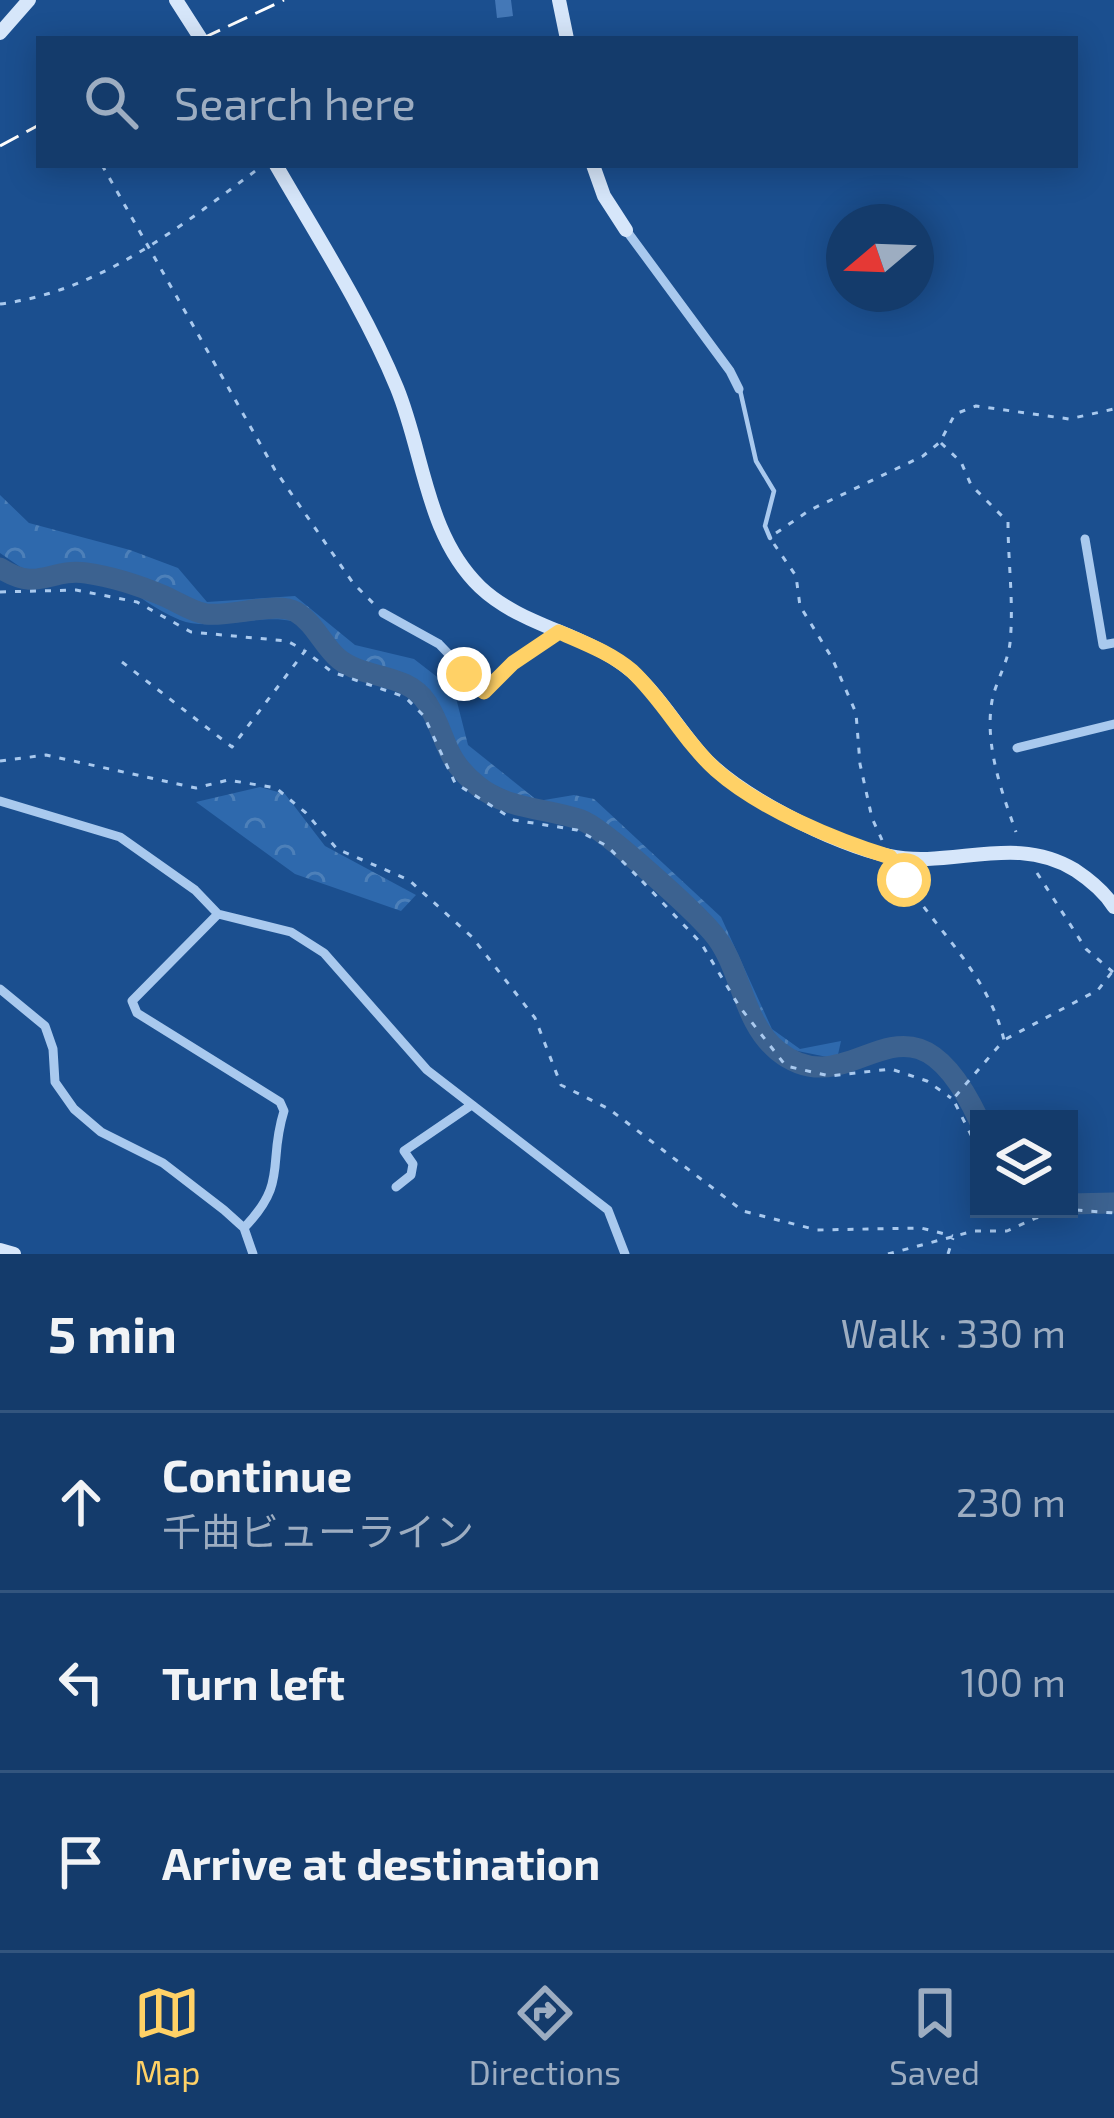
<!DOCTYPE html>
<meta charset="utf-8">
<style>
:root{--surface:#143b6b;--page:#1d4271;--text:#f1f3f6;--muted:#9dadc1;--line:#33557e;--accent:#ffd166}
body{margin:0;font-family:"Exo 2","Noto Sans JP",sans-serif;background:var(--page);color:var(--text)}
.controls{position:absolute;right:36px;bottom:36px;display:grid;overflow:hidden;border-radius:0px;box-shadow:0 6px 30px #0003}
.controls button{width:108px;height:108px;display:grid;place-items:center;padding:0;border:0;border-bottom:3px solid var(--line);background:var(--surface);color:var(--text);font:60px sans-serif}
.compass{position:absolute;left:826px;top:204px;width:108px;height:108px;border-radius:50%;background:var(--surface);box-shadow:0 6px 30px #0003;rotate:251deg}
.stop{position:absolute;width:36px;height:36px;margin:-27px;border:9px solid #ffd166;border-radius:50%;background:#fff}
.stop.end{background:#ffd166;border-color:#fff;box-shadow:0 3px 12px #0008}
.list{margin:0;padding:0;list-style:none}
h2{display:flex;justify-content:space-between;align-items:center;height:156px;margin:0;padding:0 48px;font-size:51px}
h2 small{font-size:39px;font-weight:400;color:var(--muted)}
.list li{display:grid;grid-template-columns:78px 1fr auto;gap:36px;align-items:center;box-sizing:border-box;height:180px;padding:0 48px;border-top:3px solid var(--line)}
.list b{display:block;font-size:45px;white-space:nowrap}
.list p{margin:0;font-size:39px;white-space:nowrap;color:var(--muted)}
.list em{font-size:39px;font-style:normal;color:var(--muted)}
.icon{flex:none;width:66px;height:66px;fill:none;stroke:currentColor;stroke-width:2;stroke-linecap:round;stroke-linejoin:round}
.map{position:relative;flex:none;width:1114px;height:1254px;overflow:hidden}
.search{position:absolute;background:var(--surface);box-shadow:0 6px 30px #0003;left:36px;right:36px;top:36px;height:132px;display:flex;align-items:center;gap:30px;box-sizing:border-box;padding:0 42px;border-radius:0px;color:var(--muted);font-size:45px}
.sheet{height:696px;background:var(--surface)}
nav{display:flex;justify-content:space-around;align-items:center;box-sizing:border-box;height:168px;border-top:3px solid var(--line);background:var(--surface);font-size:33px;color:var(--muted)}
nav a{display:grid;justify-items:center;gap:6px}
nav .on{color:var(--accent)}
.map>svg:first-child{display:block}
.forest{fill:url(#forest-crowns)}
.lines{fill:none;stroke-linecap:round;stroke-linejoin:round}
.river{stroke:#3c6290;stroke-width:21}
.building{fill:#4478b7}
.path{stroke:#a9c9ee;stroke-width:3;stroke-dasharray:6 9;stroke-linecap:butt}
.lane{stroke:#a9c9ee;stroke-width:4.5}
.street{stroke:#a9c9ee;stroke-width:9}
.secondary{stroke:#d6e6fa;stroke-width:14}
.rail{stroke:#fff;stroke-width:3;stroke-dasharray:21 9;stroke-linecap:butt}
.route{stroke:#ffd166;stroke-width:15}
</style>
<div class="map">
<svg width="1114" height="1254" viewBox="0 0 1114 1254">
<defs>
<pattern id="forest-crowns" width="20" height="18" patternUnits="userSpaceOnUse" patternTransform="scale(3)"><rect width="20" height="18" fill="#2e69ad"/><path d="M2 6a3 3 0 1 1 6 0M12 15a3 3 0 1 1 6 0" fill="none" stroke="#4d80b9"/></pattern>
</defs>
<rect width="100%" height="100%" fill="#1b4f8f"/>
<path class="forest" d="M0,495L29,523L130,550L178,568L207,602L295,596L355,645L414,659L454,690L468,745L538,801L574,795L594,799L721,917L772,1029L800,1049L841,1041L837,1059L783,1048L756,1014L712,925L614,831L557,815L488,782L449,750L438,720L414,682C392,675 363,672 344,657C324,642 320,627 291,621C260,614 208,632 180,620C114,592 112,547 29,573L0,553Z
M260,787L285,794L325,846L416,895L401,911L295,874L196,802Z"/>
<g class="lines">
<path class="river" d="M0,568C39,593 49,568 86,573C114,577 138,585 164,596C178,602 192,612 206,614C232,617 276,601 296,612C315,623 323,646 339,659C365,680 407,672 427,703C448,737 442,757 478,786C508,810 547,808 581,820C604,828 694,911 712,932C742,966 741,1021 778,1051C855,1113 906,965 979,1120
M1069,1204L1114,1203"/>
</g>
<path class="building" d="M495,0H511L513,16L497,18Z"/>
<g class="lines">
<path class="path" d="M102,165L275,470L353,583L377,607
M0,304C102,291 182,225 262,166
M941,443L961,462L971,485L1008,522C1008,563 1014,602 1010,643C1008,661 998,678 993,696C983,741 1001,790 1016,832
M776,533L810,510L923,456L940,442L955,414L976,406L1069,419L1114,409
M774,544L796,576L800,606L832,658L856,713L860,764L872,818L882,840
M0,592L76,590L137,602L191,632L287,641L304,650
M122,662L232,747L305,651L332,672L405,697L424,716L455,783L514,820L577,830L607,846L641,880
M0,761L46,755L196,788L228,780L276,788L306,813L337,849L409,880L472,937L535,1018L561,1085L609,1109L743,1211L817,1230L921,1228L953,1236
M898,870C933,927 988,973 1004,1040L953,1099L979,1151
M1037,873L1086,949L1114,973
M642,881L701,943L739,1006L786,1066L830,1076L891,1069L927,1081L951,1098
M1006,1039L1098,990L1112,972
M1019,1209L1035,1217
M888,1254L974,1231H1007L1036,1218L1076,1210L1114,1213
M948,1254L953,1238"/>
<path class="lane" d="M740,390L756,461L774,491L765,526L770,538"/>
<path class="street" d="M626,230L730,371L739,389
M1085,539L1103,645L1114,643
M383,613L439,644L484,691L513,663L559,632
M1017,748L1114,724
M0,801L120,837L195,890L218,914L291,932L324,953L427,1070L608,1210L625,1254
M218,914L132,1001L137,1013L280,1102L284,1111C267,1165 289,1181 244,1228
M0,989L45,1026L53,1049L55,1082L74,1109L101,1132L163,1163L224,1210L244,1228L253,1254
M396,1187L411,1175L413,1164L404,1151L470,1106"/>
<path class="secondary" d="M176,0L201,39
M559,0L567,39
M0,33L29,0
M276,165C318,238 365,310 397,388C424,454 426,535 480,587C518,623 572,631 615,659C651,681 673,722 700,753C734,793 836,846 889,856C953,869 1014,833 1075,870C1090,880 1104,891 1114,907
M593,165L604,196L626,230
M0,1250L14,1254"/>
<path class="rail" d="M201,39L284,0
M0,146L39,125"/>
</g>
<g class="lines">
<path class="route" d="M464,674L484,692L513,663L559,632C584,643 611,653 632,671C664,701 684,741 716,770C760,809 835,840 890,857L904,880"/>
</g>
</svg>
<div class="controls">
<button><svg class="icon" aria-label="layers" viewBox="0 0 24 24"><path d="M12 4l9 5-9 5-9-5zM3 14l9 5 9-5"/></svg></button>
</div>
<svg class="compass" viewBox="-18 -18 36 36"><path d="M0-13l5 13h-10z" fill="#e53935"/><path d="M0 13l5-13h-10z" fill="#9dadc1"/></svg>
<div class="stop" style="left:904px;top:880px"></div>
<div class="stop end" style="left:464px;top:674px"></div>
<div class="search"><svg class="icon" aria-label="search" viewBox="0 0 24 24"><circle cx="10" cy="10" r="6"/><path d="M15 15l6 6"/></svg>Search here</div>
</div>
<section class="sheet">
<h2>5 min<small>Walk · 330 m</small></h2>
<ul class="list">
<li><svg class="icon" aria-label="ahead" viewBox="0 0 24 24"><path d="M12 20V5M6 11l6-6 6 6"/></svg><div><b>Continue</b><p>千曲ビューライン</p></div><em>230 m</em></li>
<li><svg class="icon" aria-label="left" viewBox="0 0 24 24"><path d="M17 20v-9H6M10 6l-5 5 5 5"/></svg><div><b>Turn left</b></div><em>100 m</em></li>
<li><svg class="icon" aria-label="arrive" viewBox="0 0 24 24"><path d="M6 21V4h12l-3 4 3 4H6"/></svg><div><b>Arrive at destination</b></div></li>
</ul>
</section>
<nav>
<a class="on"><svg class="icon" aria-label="map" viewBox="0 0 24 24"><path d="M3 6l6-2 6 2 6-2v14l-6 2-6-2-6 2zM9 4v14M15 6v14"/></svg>Map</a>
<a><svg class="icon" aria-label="directions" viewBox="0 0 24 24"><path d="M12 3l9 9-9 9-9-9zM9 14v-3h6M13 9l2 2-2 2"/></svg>Directions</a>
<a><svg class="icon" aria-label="saved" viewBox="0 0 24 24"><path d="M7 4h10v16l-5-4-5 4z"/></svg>Saved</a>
</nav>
